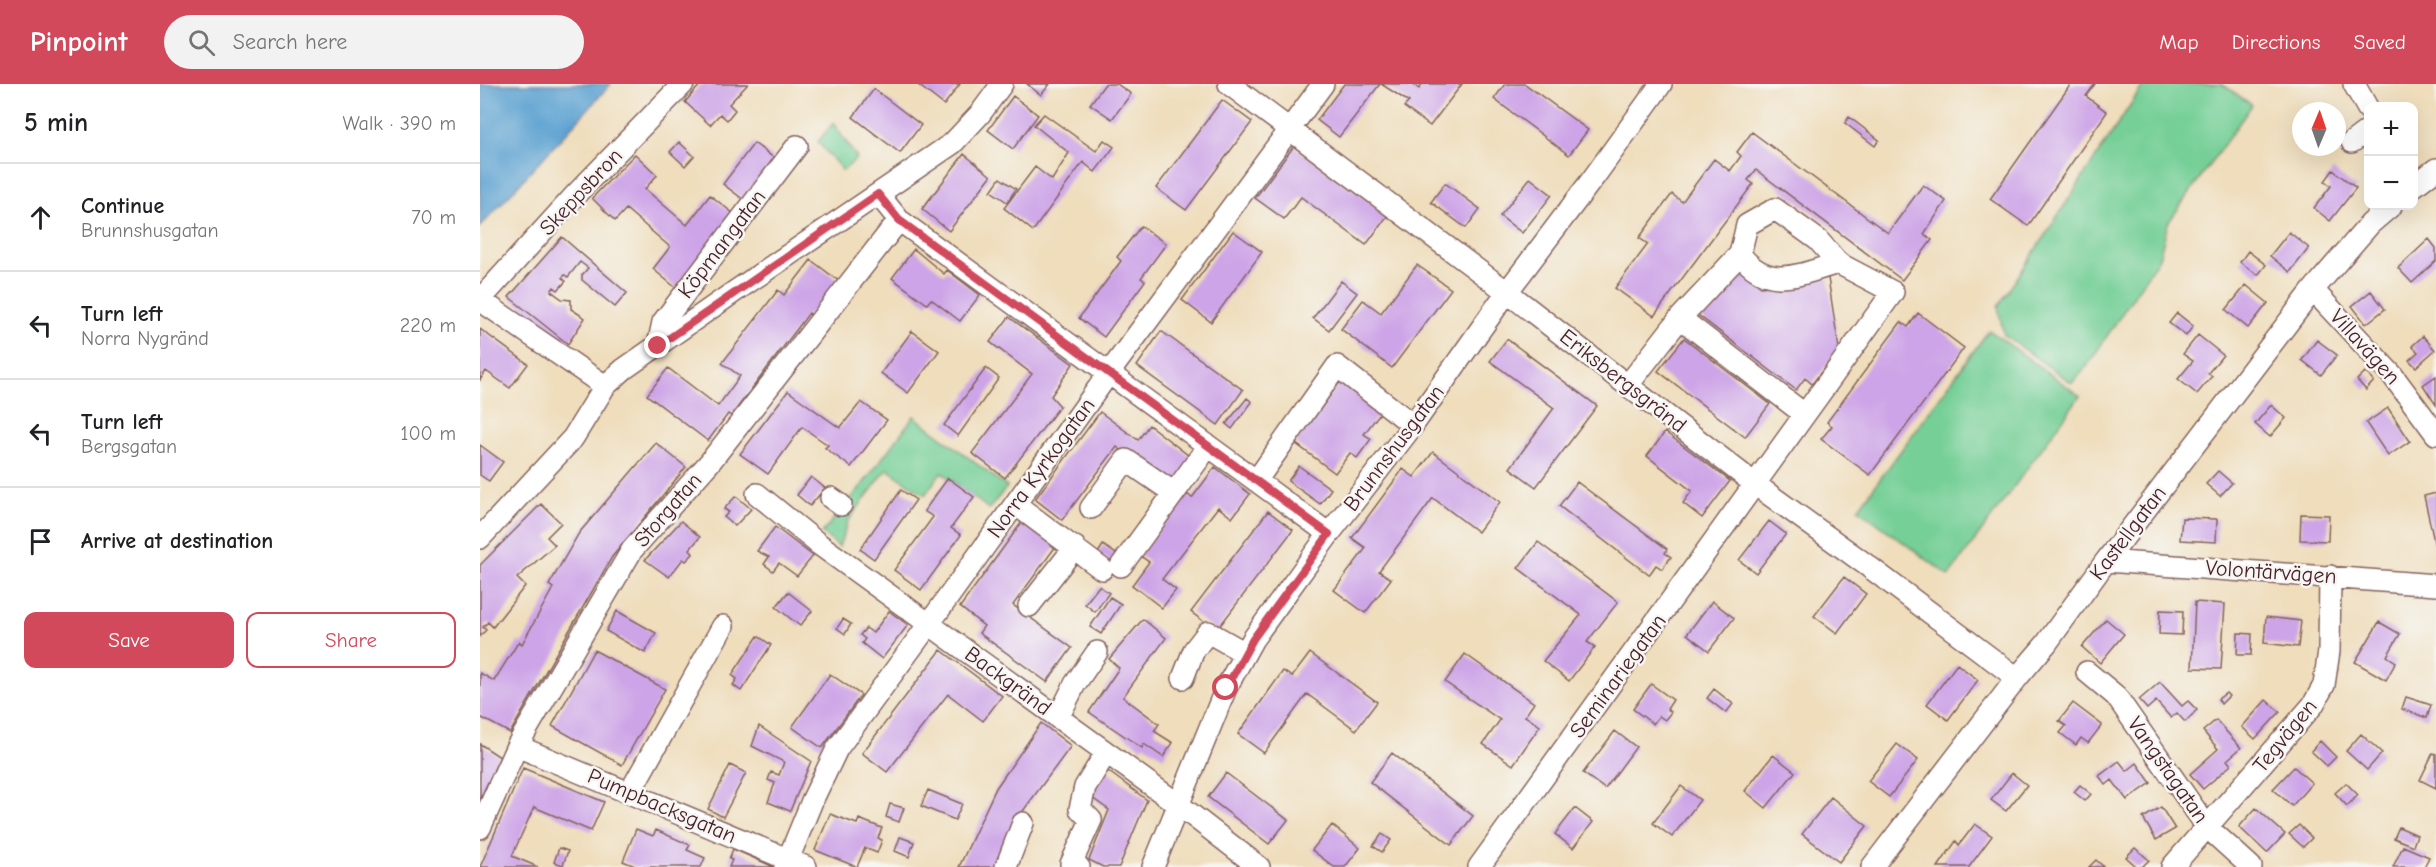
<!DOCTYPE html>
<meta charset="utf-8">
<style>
:root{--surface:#fff;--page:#f2f2f2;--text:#202124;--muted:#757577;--line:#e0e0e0;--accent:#d1495b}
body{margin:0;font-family:"Comic Neue",sans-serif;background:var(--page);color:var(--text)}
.controls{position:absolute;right:18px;top:18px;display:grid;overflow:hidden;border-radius:12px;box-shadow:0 6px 24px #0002}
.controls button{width:54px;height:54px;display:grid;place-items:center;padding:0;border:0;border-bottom:2px solid var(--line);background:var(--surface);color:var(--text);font:30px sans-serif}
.compass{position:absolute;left:1812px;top:18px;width:54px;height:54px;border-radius:50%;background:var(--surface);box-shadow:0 6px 24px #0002;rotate:2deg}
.stop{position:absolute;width:18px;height:18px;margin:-14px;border:4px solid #d1495b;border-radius:50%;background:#fff}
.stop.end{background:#d1495b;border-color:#fff;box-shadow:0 2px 6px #0008}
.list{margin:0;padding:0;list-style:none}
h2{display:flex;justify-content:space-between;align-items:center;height:78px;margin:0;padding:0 24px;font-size:26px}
h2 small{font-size:20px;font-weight:400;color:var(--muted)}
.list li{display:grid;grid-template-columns:39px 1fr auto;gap:18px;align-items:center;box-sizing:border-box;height:108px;padding:0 24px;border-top:2px solid var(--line)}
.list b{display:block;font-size:22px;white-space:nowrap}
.list p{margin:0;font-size:20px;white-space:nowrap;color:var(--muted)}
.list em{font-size:20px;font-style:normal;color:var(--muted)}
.actions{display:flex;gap:12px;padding:18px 24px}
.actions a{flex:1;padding:14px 0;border:2px solid var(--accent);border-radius:12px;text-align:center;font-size:21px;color:var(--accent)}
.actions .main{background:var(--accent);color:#fff}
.icon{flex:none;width:33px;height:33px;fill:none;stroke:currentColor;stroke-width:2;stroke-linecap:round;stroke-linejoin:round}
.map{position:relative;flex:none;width:1956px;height:783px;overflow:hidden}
header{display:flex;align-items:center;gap:36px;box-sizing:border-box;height:84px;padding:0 30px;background:var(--accent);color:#fff}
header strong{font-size:28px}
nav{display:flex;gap:33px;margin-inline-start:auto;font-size:21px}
.search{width:420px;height:54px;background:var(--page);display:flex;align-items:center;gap:15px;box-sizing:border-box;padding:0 21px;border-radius:33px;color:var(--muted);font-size:22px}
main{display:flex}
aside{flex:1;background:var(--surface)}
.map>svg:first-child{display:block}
.green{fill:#75cf96;stroke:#607760;stroke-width:1.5}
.water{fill:#5ca1d1;stroke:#53607e;stroke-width:1.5}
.building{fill:#cda4e7}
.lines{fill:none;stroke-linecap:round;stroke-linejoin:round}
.minor-casing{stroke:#84625d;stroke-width:24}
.minor{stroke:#fff;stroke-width:21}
.route{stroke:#d1495b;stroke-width:8}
.labels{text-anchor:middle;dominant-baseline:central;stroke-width:5;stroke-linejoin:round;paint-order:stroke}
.street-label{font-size:22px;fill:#4a1f2b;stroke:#f6f6f2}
</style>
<header>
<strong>Pinpoint</strong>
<div class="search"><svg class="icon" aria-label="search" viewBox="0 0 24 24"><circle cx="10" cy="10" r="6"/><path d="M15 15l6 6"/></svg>Search here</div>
<nav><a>Map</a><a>Directions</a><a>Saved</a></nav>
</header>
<main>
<aside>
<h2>5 min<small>Walk · 390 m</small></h2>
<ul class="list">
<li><svg class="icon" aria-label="ahead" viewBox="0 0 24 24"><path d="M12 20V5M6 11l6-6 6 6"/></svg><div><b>Continue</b><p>Brunnshusgatan</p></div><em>70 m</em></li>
<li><svg class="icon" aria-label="left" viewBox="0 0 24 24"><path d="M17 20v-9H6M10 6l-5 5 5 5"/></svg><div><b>Turn left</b><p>Norra Nygränd</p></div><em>220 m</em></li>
<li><svg class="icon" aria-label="left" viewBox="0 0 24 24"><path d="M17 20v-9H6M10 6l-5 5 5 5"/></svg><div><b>Turn left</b><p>Bergsgatan</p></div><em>100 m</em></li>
<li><svg class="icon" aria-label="arrive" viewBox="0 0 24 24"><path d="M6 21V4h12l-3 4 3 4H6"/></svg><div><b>Arrive at destination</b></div></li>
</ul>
<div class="actions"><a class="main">Save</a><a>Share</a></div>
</aside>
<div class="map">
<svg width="1956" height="783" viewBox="0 0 1956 783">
<rect width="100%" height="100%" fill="#f6f6f2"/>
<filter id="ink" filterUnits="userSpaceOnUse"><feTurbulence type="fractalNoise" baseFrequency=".0167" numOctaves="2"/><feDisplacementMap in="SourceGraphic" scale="12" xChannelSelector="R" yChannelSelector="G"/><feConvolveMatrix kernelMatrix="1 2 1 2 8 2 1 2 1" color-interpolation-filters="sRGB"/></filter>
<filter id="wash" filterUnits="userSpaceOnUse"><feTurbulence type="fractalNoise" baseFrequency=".008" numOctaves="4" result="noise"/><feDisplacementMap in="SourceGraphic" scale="24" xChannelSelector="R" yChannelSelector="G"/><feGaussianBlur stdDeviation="1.35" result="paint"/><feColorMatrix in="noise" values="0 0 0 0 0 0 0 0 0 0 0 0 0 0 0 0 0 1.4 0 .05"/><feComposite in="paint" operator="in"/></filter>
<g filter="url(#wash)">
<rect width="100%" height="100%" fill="#efddbb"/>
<path class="green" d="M1664,0H1742L1772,21L1688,139L1679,174L1607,282L1592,299L1524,251L1518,223Z
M353,39L377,74L363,87L338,58Z
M1509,246L1600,312L1469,492L1378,425Z
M434,332L527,403L509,425L461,388L445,411L407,385L368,437L359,463L342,449L383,400Z"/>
<path class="water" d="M0,0H131L0,143Z"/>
<g id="blocks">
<path class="building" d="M221,0H268L249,20L255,26L247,36L240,30L230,41L205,18Z
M437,0H480L464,21Z
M547,0H570L561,11Z
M625,0H637L651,10L632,35L610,20Z
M864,0H900L859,53L837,36Z
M901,0H932L939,5L942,0H982L950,42L924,23L929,18Z
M1025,0H1045L1108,46L1089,71L1014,15Z
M1591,0H1615L1606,12L1627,28L1548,142L1510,115Z
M394,5L441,41L420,69L373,33Z
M533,12L558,31L533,65L508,46Z
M742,16L772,38L706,126L676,104Z
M564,30L616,67L624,56L634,63L615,88L603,78L553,147L524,124L555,83L572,96L589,69L554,41Z
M1369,33L1399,56L1395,62L1365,39Z
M1272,48L1408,149L1443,101L1466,117L1444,150L1452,156L1422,196L1276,86L1268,96L1273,100L1174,232L1135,204L1168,160L1159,154L1192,110L1202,118L1234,75L1250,87L1261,72L1257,68Z
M199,58L214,72L205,82L190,68Z
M274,59L295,75L264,116L243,100Z
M814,62L908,131L886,161L821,113L804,135L775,114Z
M155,70L177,91L165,105L207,141L230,111L254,130L196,204L173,185L190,163L146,125L135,137L112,114Z
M484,70L511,92L469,147L442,125Z
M1853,86L1876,104L1850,137L1834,124L1851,102L1845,97Z
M520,94L536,105L527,118L511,107Z
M1050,94L1072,111L1042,149L1020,132Z
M965,99L1000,125L986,144L951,118Z
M661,142L686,160L661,194L665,197L624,253L599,234L641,177L637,173Z
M753,147L782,168L731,238L702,216Z
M1809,148L1829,164L1810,188L1790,172Z
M82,153L147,209L135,223L102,196V191L108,184L100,178L88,193L85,191L82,194L86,197L78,206L74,203L71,207L82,215L91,216V225L105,234L88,260L29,213Z
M1949,155L1956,164V177L1932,199L1918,184Z
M434,165L464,190L467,186L500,211L480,237L451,215L447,220L412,194Z
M1768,167L1786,181L1778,191L1760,178Z
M331,176L360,198L334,233L329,229L251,332L248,330L228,357L167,311L188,284L238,322L260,292L242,279L298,206L304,211Z
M937,181L971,205L912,284L861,245L883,216L901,229Z
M1255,183L1281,203L1348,194L1359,265L1332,300L1325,294L1316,306L1218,231Z
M861,197L877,209L849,246L833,234Z
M1766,201L1788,219L1768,244L1746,226Z
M1891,207L1905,225L1886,240L1872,222Z
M1438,229L1484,264L1390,391L1341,355L1352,342L1347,338L1421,238L1428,243Z
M1697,229L1713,242L1706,252L1689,239Z
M529,233L593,280L571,312L580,322L525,394L492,369L552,290L510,258Z
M0,245L48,280L30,304L6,287L0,296Z
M432,247L459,267L428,309L401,289Z
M681,247L763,306L738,341L657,282Z
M1718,251L1743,271L1728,289L1732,292L1717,310L1698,295L1713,277L1703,270Z
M1943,252L1955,266L1936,283L1929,276L1938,268L1932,262Z
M1204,254L1290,320L1265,353L1178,287Z
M1027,255L1117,322L1056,403L1030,384L1074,324L1010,277Z
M1837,256L1857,271L1841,291L1822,276Z
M506,284L519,294L478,352L464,341Z
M1885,288L1894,297L1886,306L1877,296Z
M1956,292V321L1943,301Z
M862,295L903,325L884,350L891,355L877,374L870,369L855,389L815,359Z
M308,307L360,344L381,318L407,336L371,383L345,364L348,361L322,343L288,390L260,370Z
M767,314L772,318L752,345L746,340Z
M1791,321L1806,334L1790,353L1775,340Z
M1908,324L1930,357L1908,372L1886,339Z
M620,328L658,356L669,341L713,375L692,404L637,363L582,436L555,415Z
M1185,348L1250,397L1222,434L1203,419L1212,407L1167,372Z
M176,359L206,383L132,473L30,649L0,633V589L14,597L39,557L42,560L73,504L69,501L99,449Z
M0,361L23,378L9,397L0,391Z
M953,368L1020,418L998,448L953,414L899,487L911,495L885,529L854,506L886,464L872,454L923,385L934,393Z
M819,382L851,405L840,420L808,397Z
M735,383L770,410L752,434L738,423L682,495L696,506L682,524L652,501L669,478L659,471L707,410L712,414Z
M1738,387L1752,399L1740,412L1726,400Z
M331,393L345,404L330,422L317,411Z
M468,394L494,413L471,444L481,451L441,506L414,486L453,433L444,427Z
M1097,398L1187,465L1185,469L1191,473L1182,485L1176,481L1169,491L1079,422Z
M421,406L436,416L394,475L380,465Z
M1956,409V461L1955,462L1944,412Z
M256,412L271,425L255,442L244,433L249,428L244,425Z
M61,420L81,439L67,453L75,461L37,494L45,502L13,543L8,538L3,543L6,546L0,552V481Z
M788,427L813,446L736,547L711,528Z
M1821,430L1849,431L1848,457L1820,456Z
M1702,434L1737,435L1736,458L1700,456Z
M201,437L220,453L210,465L213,470L206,477L203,475L189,493L165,476Z
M1289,437L1306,450L1276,489L1259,476Z
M542,438L576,462L533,521L592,564L567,598L499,549L504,542L480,523Z
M295,443L333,472L317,492L299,479L293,487L284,480L289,473L277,467Z
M1058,458L1138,518L1107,558L1115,563L1089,597L1063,577L1101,531L1038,484Z
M623,461L639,472L633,480L618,469Z
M1364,493L1386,510L1357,549L1334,532Z
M619,502L629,509L615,528L605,520Z
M308,508L332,527L320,542L296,523Z
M630,513L641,520L621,550L610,543Z
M1232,517L1254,534L1229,567L1207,550Z
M1715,518L1745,520L1741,585L1712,584Z
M1680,526L1703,527L1702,551L1679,550Z
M137,527L176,549L165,569L126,547Z
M409,527L428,541L402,575L382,559L385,555L380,551L386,544L393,549Z
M1786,533L1821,537L1818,563L1784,559Z
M363,535L371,540L365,550L357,544Z
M663,535L686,554L643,613L679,640L674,647L693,659L683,673L664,660L662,664L609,628L639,584L629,575Z
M1626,535L1644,550L1620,579L1602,563Z
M1899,538L1920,550L1907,572L1916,578L1906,596L1875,578Z
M1758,549L1772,550L1771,571H1757Z
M278,552L291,561L261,607L253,601L257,595L252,591Z
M114,566L185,605L142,681L72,642Z
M461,566L522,612L503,637L468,610L407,688L382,669Z
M830,569L897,618L876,646L827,610L784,669L758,650L803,587L812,593Z
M985,570L1054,619L1045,632L1060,642L1033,681L1003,660L1020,636L965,598Z
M1477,580L1498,596L1468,636L1447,620Z
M350,590L381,611L342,664L312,643Z
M1680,598L1702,622L1708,617L1717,626L1705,638L1697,629L1691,634L1676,617L1667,625L1659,616Z
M1171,600L1193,616L1187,625L1191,628L1185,636L1179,632L1173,640L1153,625Z
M1234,605L1253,620L1246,629L1227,614Z
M1746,609L1749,612L1741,620L1738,615Z
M1926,613L1951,621L1947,634L1922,625Z
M1786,616L1800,628L1775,655L1762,643Z
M1593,619L1622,641L1608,659L1601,654L1596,661L1580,649L1586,642L1579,637Z
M1736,636L1761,664L1747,676L1751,681L1723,705L1710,690L1738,665L1723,647Z
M561,639L591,662L537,735L517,783H479L516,704Z
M279,642L331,677L310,727L288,718L295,699L288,696L291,688L299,691L304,678L272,662Z
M1135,647L1156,663L1125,705L1103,689Z
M1881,650L1902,669L1887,686L1866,667Z
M1840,657L1856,673L1847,682L1831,667Z
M0,660L20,673L0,715Z
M1417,660L1438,676L1409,713L1388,697Z
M912,669L993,732L971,761L890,698Z
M1953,669L1956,670V704L1940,696Z
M1293,671L1315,688L1286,724L1265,707Z
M1639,677L1647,687L1657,679L1671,699L1647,716L1632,696L1626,701L1619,692Z
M250,681L266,689L243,733L228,725Z
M1814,683L1832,699L1812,722L1793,705Z
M43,684L124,718L111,747L54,723L32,772L58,783H0Z
M625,685L667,716L639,783H623L609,776L629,726L608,711Z
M746,689L808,736L789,760L728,713Z
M1532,689L1547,701L1526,727L1511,716Z
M1866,699L1878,711L1867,722L1855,709Z
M1600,701L1611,710L1605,717L1594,708Z
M1201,702L1220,716L1192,753L1173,739Z
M448,706L482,720L475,736L441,722Z
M1351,713L1387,742L1359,778L1322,750Z
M410,720L424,724L419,738L406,733Z
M1681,723L1695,745L1676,756L1663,734Z
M1095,724L1113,738L1093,764L1075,750Z
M1776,724L1805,750L1787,769L1759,743Z
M350,730L377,740L379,735L402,744L398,754L402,756L397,769L385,764L377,783L335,766Z
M1495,740L1512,752L1489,783H1458L1476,757L1479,761Z
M852,741L880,764L865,783H854L832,766Z
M1819,741L1832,754L1823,763L1809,750Z
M1919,743L1937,751L1933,762L1914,754Z
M156,745L173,752L176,746L210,761L207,766L225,774L221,783H157L143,777Z
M902,750L911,756L902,768L893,762Z
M420,753L434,758L429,773L415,767Z
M1923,762L1949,773L1944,783H1913Z
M79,764L88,767L83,781L74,778Z
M1655,764L1669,776L1662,783H1657L1646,773Z
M253,765L294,783H249L252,776L249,775Z
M1616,776L1624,783H1609Z"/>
</g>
</g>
<g filter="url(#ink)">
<use href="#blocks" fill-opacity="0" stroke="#84625d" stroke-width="1.5"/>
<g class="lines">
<defs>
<path id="minor" d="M749,0L1027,208L1276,401L1388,482L1537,594
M1874,0L1888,25
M1872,58L1888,46
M1934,102L1956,85
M398,110L419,136L849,450
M1833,206L1913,292L1956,350
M0,216L125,302L144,285L254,208L473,59L500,30L522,0
M0,216L97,109L203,0
M1200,234L1324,330
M178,262L183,238L317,62
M1148,301L1200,234L1260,170
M776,397L857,282L933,341
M277,410L340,461L699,721L779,783
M351,414L361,421
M535,420L622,485
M611,424L646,376L694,409
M0,454L93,354L125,302
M1626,477L1956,501
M641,482L724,368L726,361
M549,522L595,463
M1607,588L1636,612L1727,743L1771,783
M703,594L714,566L728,548L765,569
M578,634L595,600L617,568
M37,662L326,783
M150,708L243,542
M0,744L37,662L152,466L230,378L419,136
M305,783L332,717L357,665L449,540L629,289L843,0
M526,783L543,739
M599,783L591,780L611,736L600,725L605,703L626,669
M673,783L746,604L773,555L849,450L933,341L1027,208L1114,93L1181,0
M999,783L1413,208L1358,179L1338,156L1295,125L1267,141L1260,170C1288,208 1320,190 1358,179
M1392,783L1537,594L1566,560L1626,477L1833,206L1890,140L1911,122
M1692,783L1833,621L1844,601L1849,567L1850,492"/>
</defs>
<use href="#minor" class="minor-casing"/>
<use href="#minor" class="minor"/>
</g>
</g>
<g class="lines" filter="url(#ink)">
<path class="route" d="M178,262L398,110L419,136L849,450L773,555L746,604"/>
</g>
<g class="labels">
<g class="street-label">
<text transform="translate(101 108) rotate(-47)">Skeppsbron</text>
<text transform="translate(242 160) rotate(-53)">Köpmangatan</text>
<text transform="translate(1885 263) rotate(48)">Villavägen</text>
<text transform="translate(1143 297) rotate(38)">Eriksbergsgränd</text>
<text transform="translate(914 364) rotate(-53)">Brunnshusgatan</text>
<text transform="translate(561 384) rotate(-54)">Norra Kyrkogatan</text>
<text transform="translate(188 426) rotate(-49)">Storgatan</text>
<text transform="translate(1648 449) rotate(-53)">Kastellgatan</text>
<text transform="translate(1791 488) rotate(4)">Volontärvägen</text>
<text transform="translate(1138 592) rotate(-54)">Seminariegatan</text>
<text transform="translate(528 597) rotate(36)">Backgränd</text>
<text transform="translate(1805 652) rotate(-51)">Tegvägen</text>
<text transform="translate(1688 686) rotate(55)">Vangstagatan</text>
<text transform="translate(182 722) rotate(23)">Pumpbacksgatan</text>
</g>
</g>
</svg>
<div class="controls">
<button>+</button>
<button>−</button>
</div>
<svg class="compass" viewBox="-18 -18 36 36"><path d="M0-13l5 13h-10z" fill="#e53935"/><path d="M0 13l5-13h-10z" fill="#757577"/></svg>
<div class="stop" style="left:746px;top:604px"></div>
<div class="stop end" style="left:178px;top:262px"></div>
</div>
</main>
